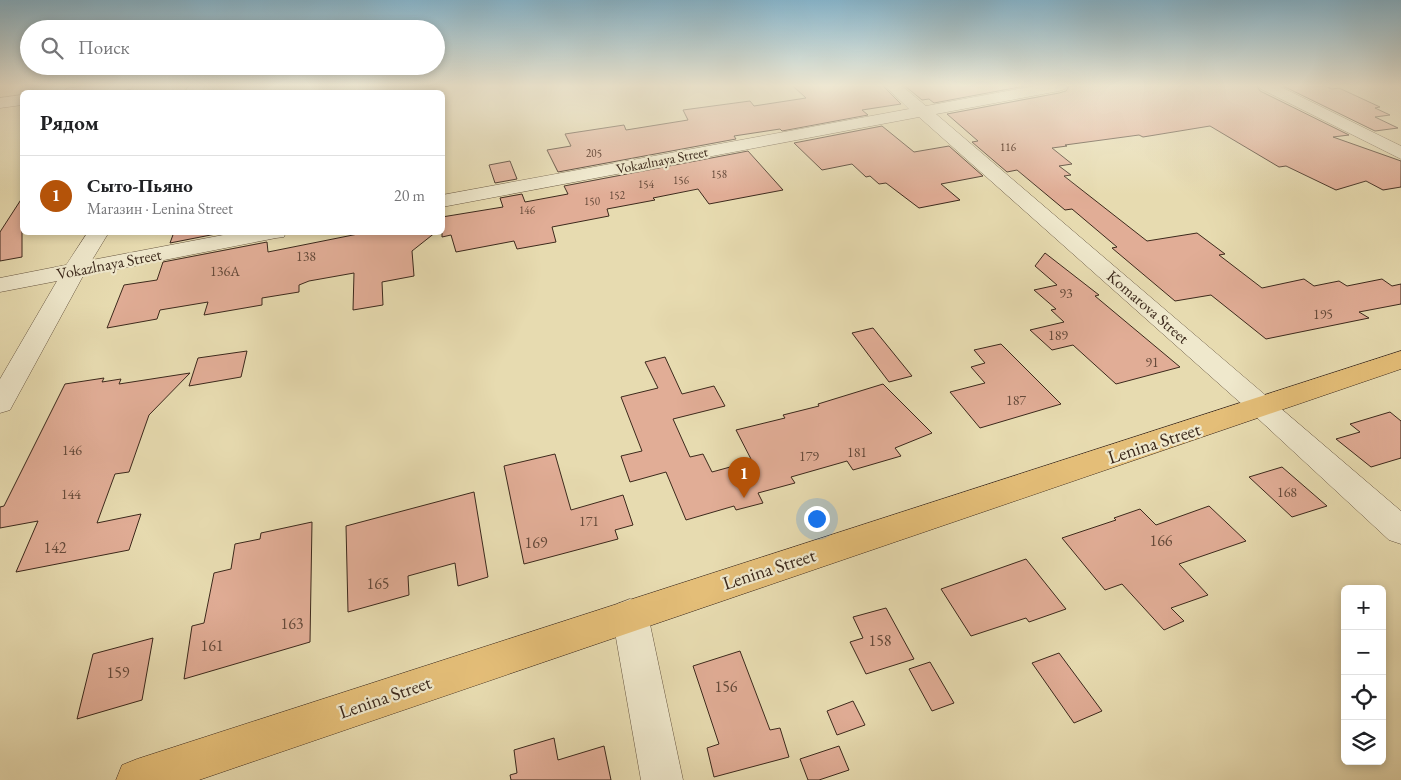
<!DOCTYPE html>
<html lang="ru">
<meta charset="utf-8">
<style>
:root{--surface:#fff;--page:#f6f6f6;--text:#202124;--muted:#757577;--line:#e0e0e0;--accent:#b45309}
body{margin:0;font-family:"EB Garamond",serif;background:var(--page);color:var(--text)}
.controls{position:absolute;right:15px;bottom:15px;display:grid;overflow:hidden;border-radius:8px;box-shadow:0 2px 8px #0003}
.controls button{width:45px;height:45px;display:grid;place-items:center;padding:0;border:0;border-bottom:1px solid var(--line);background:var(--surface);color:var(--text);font:25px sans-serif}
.you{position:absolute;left:816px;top:518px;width:18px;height:18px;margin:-12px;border:4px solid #fff;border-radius:50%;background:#1a73e8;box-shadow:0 0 0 8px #1a73e833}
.badge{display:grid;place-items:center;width:32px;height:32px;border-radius:50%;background:var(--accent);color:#fff;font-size:16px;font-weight:700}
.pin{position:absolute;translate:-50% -41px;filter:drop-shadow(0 1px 2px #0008)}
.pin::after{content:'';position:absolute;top:26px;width:18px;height:15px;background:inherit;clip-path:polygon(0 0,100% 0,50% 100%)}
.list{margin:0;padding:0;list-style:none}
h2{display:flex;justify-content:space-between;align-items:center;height:65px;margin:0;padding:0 20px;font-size:21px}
h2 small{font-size:16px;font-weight:400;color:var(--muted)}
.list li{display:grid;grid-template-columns:32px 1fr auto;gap:15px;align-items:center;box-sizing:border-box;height:80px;padding:0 20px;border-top:1px solid var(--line)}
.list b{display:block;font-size:19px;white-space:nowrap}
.list p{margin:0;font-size:16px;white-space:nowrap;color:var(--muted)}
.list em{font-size:16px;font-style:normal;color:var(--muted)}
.icon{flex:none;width:28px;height:28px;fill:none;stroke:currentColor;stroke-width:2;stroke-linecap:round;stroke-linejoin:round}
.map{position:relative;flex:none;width:1401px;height:780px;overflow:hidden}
.search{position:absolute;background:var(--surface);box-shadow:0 2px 8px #0003;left:20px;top:20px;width:425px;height:55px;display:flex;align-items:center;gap:12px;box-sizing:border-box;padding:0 18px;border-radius:28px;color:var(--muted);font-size:19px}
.panel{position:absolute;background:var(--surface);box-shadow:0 2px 8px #0003;left:20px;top:90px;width:425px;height:145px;border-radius:8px}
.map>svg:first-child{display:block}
.building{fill:#e1ad96;stroke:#3c291c}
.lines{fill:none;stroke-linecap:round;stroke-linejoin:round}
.minor-casing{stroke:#675641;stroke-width:1}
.major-casing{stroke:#3c291c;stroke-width:1}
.minor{fill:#efe8cc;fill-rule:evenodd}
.major{fill:#e4be78;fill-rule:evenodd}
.labels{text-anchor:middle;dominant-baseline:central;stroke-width:4.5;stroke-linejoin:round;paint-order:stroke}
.far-number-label{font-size:11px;fill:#654a3a}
.far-street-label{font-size:14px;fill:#3c291c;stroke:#efe8cc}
.number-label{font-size:14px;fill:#654a3a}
.street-label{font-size:16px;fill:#3c291c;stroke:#efe8cc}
.near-number-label{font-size:16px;fill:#654a3a}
.near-street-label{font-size:19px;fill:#3c291c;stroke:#efe8cc}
</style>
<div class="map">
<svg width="1401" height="780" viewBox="0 0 1401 780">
<rect width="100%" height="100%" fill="#e7dbb0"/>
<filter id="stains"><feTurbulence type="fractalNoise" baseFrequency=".004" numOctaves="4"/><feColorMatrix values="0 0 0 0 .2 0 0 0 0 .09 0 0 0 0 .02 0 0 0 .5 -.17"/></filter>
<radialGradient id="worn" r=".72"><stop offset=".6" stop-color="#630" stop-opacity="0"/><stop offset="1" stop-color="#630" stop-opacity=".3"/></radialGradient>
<path class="building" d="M793,86H883L901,104L862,110L868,115L782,131L780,129L734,136L736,139L558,172L547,150L571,146L565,134L624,125L626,130L688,120L683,110L750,101L754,106L806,98Z
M905,86H1025L934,103L929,99L922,100Z
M1069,86H1257L1260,91L1349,135L1333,137L1401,161V187L1383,190L1366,181L1336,190L1286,166L1279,167L1210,126L1143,137L1139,135L1065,145L1067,146L1052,148L1072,164L1059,166L1071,175L1064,176L1147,241L1197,233L1225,254L1219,255L1262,288L1304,279L1314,286L1339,281L1347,286L1382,279L1392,286L1401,284V304L1359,312L1369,318L1266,339L1211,295L1175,301L1112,248L1117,247L1072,209L1065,210L1017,170L1007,172L972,142L978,141L947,114L1059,93L1066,91Z
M1283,86H1325L1332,89L1339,88L1380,107L1375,108L1390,115L1375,117L1398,128L1375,131Z
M882,126L914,152L949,146L983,176L941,184L960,200L919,208L886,183L879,184L870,176L866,177L852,164L822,170L794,143Z
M748,151L783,190L709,204L698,189L653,198L655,200L607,209L609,216L552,227L556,242L517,249L514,241L456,252L451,235L442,237V217L503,207L500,198L522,194L525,202L568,194L564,186Z
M510,161L517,179L495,183L489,165Z
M22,198V257L0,261V232Z
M174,232H226L170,243Z
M368,232H436L412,251L414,276L382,282L383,305L353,310L354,273L309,281L299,285V292L262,298V305L204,315L208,302L160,310L157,319L107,328L124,285L157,280L163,262L267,242L268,252Z
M1045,253L1099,295L1095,296L1180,367L1116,384L1073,345L1052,350L1030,330L1064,322L1051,310L1056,309L1034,290L1057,285L1035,266Z
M873,328L912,376L889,382L852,333Z
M1001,344L1061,404L980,428L950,392L985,383L971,367L985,363L974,350Z
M247,351L241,377L189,386L198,358Z
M665,357L682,394L714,386L725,406L673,419L690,457L703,454L712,472L752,461L736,430L785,418L783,415L819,406L818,404L883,384L932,433L895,448L901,456L853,470L847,461L791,477L795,483L758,493L763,503L736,510L734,506L686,520L666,472L630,482L621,456L642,451L621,397L658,388L645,362Z
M190,373L149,415L129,472L115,474L97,523L141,514L129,550L16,572L38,521L0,528V507L4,506L65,384L104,378L102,382L121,379L119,384Z
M1390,412L1401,421V458L1371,467L1336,439L1360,432L1350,424Z
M555,454L571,510L623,495L633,525L615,530L618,539L524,564L504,466Z
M1282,467L1327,506L1292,517L1249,477Z
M474,492L488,577L458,586L455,563L408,576L409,595L348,612L346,526Z
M1209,506L1246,541L1179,564L1208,595L1171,608L1184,621L1164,630L1122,584L1105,590L1062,538L1116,520L1114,518L1140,509L1156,525Z
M312,522L310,642L184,679L192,626L204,623L214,573L231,569L235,544L260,539L261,533Z
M1026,559L1066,609L1029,622L1026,618L971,636L941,589Z
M886,608L914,659L866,674L850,642L863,638L853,617Z
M153,638L142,700L77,719L93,654Z
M740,651L770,730L780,728L789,757L714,777L707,748L719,744L693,666Z
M1059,653L1102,711L1074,723L1032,663Z
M930,662L954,703L932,711L909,669Z
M853,701L865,725L837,735L827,711Z
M554,738L558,760L604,746L611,780H511L510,775L517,773L514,750Z
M839,746L849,770L819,780H808L800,759Z"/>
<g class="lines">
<defs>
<path id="minor" d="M84,86H133L131,89L110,92H64L66,89Z
M189,86H205L201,92H185Z
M885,86H902L926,106L1034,86H1067L1065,89L1059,91L936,114L1401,511V544L1389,540L1253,414L919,117L442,207V195L909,109Z
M1259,86H1279L1401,146V159L1261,89Z
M22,95V105L0,108V98Z
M88,232H109L92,260L239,232H286L284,237L276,238L83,276L10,410L0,413V379L57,281L0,292V278L66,265Z
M630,599L643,604L648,615L683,780H641L612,615L617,604Z"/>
<path id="major" d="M1401,351V369L199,780H116L122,765L137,759Z"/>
</defs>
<use href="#minor" class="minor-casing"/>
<use href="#major" class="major-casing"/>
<use href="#minor" class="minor"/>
<use href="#major" class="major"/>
</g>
<linearGradient id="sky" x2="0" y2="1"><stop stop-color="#87b7cf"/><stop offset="0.44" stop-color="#f4efdb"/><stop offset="1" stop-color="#f4efdb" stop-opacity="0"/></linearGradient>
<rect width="1401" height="195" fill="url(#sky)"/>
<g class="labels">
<g class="far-number-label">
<text x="1008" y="147">116</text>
<text x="594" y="153">205</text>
<text x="719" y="174">158</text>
<text x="681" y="180">156</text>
<text x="646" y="184">154</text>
<text x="617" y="195">152</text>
<text x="592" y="201">150</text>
<text x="527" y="210">146</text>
</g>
<g class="far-street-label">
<text transform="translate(662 160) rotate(-11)">Vokazlnaya Street</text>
</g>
<g class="number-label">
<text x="306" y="256">138</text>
<text x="225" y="271">136А</text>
<text x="1066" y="293">93</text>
<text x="1323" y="314">195</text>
<text x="1058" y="335">189</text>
<text x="1152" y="362">91</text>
<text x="1016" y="400">187</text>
<text x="72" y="450">146</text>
<text x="857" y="452">181</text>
<text x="809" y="456">179</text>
<text x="1287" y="492">168</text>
<text x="71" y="494">144</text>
<text x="589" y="521">171</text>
</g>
<g class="street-label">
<text transform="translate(109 264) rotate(-11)">Vokazlnaya Street</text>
<text transform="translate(1148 307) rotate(41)">Komarova Street</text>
</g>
<g class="near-number-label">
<text x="1161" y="540">166</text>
<text x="536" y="542">169</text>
<text x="55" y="547">142</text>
<text x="378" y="583">165</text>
<text x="292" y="623">163</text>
<text x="880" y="640">158</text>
<text x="212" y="645">161</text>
<text x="118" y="672">159</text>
<text x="726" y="686">156</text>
</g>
<g class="near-street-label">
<text transform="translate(1154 443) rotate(-18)">Lenina Street</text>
<text transform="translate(769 569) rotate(-18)">Lenina Street</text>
<text transform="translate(385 697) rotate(-19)">Lenina Street</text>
</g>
</g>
<rect width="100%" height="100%" filter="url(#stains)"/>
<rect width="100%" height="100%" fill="url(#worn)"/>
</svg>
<div class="controls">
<button>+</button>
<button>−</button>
<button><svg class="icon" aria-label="locate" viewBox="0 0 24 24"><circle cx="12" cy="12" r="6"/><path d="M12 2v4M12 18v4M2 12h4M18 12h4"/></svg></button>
<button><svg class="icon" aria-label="layers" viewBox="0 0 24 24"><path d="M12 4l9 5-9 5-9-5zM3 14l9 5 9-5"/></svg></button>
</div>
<div class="you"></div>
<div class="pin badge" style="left:744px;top:498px">1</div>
<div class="search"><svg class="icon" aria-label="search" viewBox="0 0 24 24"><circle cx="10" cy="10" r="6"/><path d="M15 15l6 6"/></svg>Поиск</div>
<section class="panel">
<h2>Рядом<small></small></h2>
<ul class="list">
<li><span class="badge">1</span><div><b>Сыто-Пьяно</b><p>Магазин · Lenina Street</p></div><em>20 m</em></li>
</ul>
</section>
</div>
